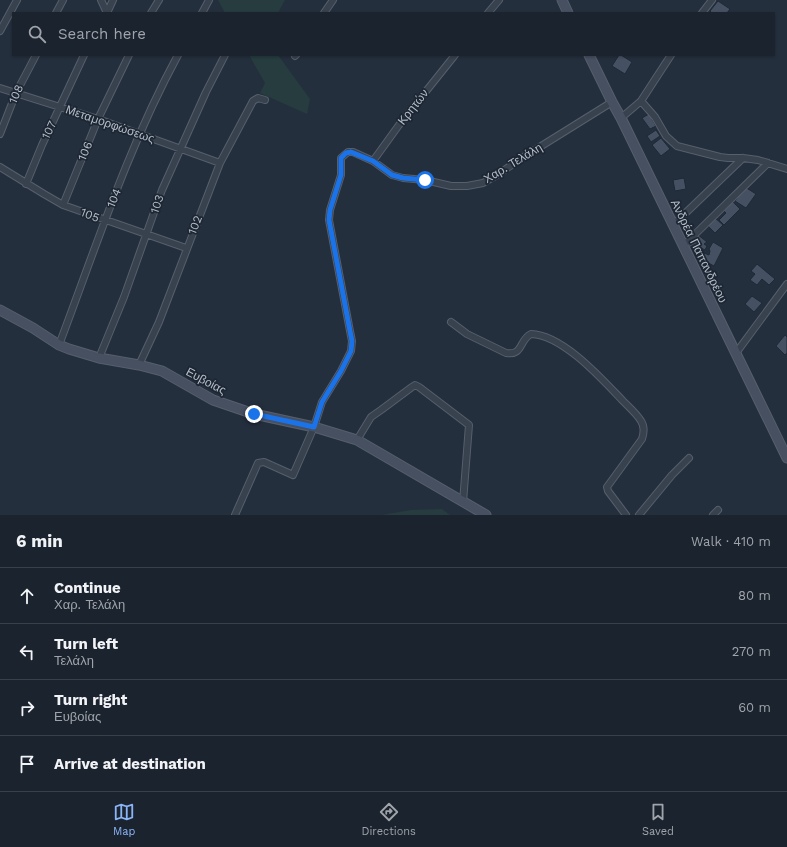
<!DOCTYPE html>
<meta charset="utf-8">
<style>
:root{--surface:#1b232e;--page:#242b36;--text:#f1f3f6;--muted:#a0a4aa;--line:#39404a;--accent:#8ab4f8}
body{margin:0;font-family:"Work Sans",sans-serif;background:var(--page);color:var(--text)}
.stop{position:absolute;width:12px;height:12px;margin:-9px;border:3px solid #1a73e8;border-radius:50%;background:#fff}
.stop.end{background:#1a73e8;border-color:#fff;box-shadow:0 1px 4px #0008}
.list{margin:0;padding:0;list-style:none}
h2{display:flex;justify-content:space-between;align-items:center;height:52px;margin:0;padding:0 16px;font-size:17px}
h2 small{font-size:13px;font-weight:400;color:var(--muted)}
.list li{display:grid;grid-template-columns:26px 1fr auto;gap:12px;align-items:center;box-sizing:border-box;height:56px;padding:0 16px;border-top:1px solid var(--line)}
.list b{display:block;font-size:15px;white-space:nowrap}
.list p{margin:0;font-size:13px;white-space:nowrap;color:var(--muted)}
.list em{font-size:13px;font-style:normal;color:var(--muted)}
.icon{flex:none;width:22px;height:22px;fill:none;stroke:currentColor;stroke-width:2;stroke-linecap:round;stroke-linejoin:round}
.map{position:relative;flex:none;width:787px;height:515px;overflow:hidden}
.search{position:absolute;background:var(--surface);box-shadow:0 1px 3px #0004;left:12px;right:12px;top:12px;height:44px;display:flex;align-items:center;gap:10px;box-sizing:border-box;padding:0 14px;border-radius:0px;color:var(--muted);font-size:15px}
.sheet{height:276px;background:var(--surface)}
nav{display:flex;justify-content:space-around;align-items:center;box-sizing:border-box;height:56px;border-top:1px solid var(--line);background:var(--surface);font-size:11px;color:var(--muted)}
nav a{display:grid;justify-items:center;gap:2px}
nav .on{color:var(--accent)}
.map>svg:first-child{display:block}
.green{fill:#263c3f}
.building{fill:#455162;stroke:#1f2835}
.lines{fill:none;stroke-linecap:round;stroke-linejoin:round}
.street-casing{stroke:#565f6c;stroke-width:8}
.secondary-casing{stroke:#565f6c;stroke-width:11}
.street{stroke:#38414e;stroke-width:6}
.secondary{stroke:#465061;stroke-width:9}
.route{stroke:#1a73e8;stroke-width:5}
.labels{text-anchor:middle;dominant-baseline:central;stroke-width:3.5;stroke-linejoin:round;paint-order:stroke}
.street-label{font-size:12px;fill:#b4bcc9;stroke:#1d2633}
</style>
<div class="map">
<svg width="787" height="515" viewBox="0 0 787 515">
<rect width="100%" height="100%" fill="#242f3e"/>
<path class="green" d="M218,0H285L278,13H225Z
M249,55H278L310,99L307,114L260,93L265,83Z
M442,509L450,515H382L411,510Z"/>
<path class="building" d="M718,1L730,9L727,13H712L710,11Z
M619,55H621L632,62L625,74L612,66Z
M649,114L656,126L650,129L642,118Z
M656,130L660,136L651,142L647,136Z
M661,138L670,149L661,156L652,145Z
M684,178L686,189L675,191L673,180Z
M745,187L756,194L746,208L735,201Z
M733,202L740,209L724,225L719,220L726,213L724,211Z
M715,218L723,225L715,233L708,226Z
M697,234L707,242L704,244L707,246L705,250L701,248L698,252L689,246Z
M713,242L723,248L714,266L701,259L704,253L709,255L710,251L709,249Z
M757,264L775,279L769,285L762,279L757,285L750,280L755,274L751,271Z
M752,296L762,303L754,312L745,304Z
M785,335L787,337V353L785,355L776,346Z"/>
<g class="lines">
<defs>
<path id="street" d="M101,0L107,13
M56,13L63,0
M107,13L113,0
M151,13L159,0
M202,13L209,0
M324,13L333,0
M488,13L499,0
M702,13L712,0
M0,31L17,0
M295,56L296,55
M0,88L98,119L220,163
M641,101L655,117L666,136L677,146L720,157L728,158H743L758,160L787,169
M621,118L641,101L671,55
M0,134L16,93L36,55
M373,161L399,125L455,55
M0,167L44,194L63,205L186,248
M26,184L42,145L84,55
M63,205L98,119L129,55
M673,225L743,158
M683,246L768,163
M451,322L467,334L506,353C523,356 519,340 531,334C563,335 602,379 623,401C629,407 637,414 641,421C645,427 644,433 642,439L607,487L608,491L626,515
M59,345C96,247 128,147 178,55
M736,353L787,284
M99,358L124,297L162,190L206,92L225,55
M139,365L159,322L220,163L253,101L258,98L265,100
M357,440L371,417L381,410L412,387L415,385L419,387L469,425L463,502
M235,515L258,463L264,462L293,475L314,427L322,402L341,371L351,351L352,341L350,331L329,220L330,210L341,175V158L348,152H353L373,161L392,175L403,178L425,180L451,186H467L483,183L497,175L522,158L612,102
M639,515L672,475L689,458
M713,515L718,510"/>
<path id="secondary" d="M562,0L568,13
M589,55L612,102L621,118L787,458
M0,310L33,328L59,345L69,349L99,358L139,365L162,371L213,400L254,414L314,427L357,440L486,515"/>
</defs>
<use href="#street" class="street-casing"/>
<use href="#secondary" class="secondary-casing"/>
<use href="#street" class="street"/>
<use href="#secondary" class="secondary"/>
</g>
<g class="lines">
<path class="route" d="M254,414L314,427L322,402L341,371L351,351L352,341L350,331L329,220L330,210L341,175V158L346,153L351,152L373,161L392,175L403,178L425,180"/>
</g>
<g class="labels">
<g class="street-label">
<text transform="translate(16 94) rotate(-66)">108</text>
<text transform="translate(413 107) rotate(-52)">Κρητών</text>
<text transform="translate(110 124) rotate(19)">Μεταμορφώσεως</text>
<text transform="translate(49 130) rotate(-64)">107</text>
<text transform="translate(85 151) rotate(-67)">106</text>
<text transform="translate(513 163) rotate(-31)">Χαρ. Τελάλη</text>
<text transform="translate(114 198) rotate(-68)">104</text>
<text transform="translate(157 204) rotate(-71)">103</text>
<text transform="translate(90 215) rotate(21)">105</text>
<text transform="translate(195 225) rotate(-69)">102</text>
<text transform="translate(699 251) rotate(64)">Ανδρέα Παπανδρέου</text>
<text transform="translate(206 381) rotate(28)">Ευβοίας</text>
</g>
</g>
</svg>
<div class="stop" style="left:425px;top:180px"></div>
<div class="stop end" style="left:254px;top:414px"></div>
<div class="search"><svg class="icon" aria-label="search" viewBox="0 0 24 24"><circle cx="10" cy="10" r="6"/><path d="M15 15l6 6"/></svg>Search here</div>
</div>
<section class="sheet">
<h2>6 min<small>Walk · 410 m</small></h2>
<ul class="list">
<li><svg class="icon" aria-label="ahead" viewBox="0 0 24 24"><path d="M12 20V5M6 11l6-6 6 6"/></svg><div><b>Continue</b><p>Χαρ. Τελάλη</p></div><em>80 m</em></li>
<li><svg class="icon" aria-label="left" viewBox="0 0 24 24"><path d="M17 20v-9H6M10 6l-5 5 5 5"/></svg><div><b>Turn left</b><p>Τελάλη</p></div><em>270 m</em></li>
<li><svg class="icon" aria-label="right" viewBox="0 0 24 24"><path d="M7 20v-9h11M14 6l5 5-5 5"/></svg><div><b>Turn right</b><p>Ευβοίας</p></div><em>60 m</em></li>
<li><svg class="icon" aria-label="arrive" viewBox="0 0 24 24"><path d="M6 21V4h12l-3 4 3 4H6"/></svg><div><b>Arrive at destination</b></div></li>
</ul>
</section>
<nav>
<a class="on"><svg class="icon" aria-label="map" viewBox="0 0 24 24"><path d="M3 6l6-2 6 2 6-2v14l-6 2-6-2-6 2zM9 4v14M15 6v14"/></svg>Map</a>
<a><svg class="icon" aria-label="directions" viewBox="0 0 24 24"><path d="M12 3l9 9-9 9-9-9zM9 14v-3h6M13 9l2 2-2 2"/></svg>Directions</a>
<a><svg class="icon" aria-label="saved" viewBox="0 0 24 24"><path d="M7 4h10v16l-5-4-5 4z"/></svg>Saved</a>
</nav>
